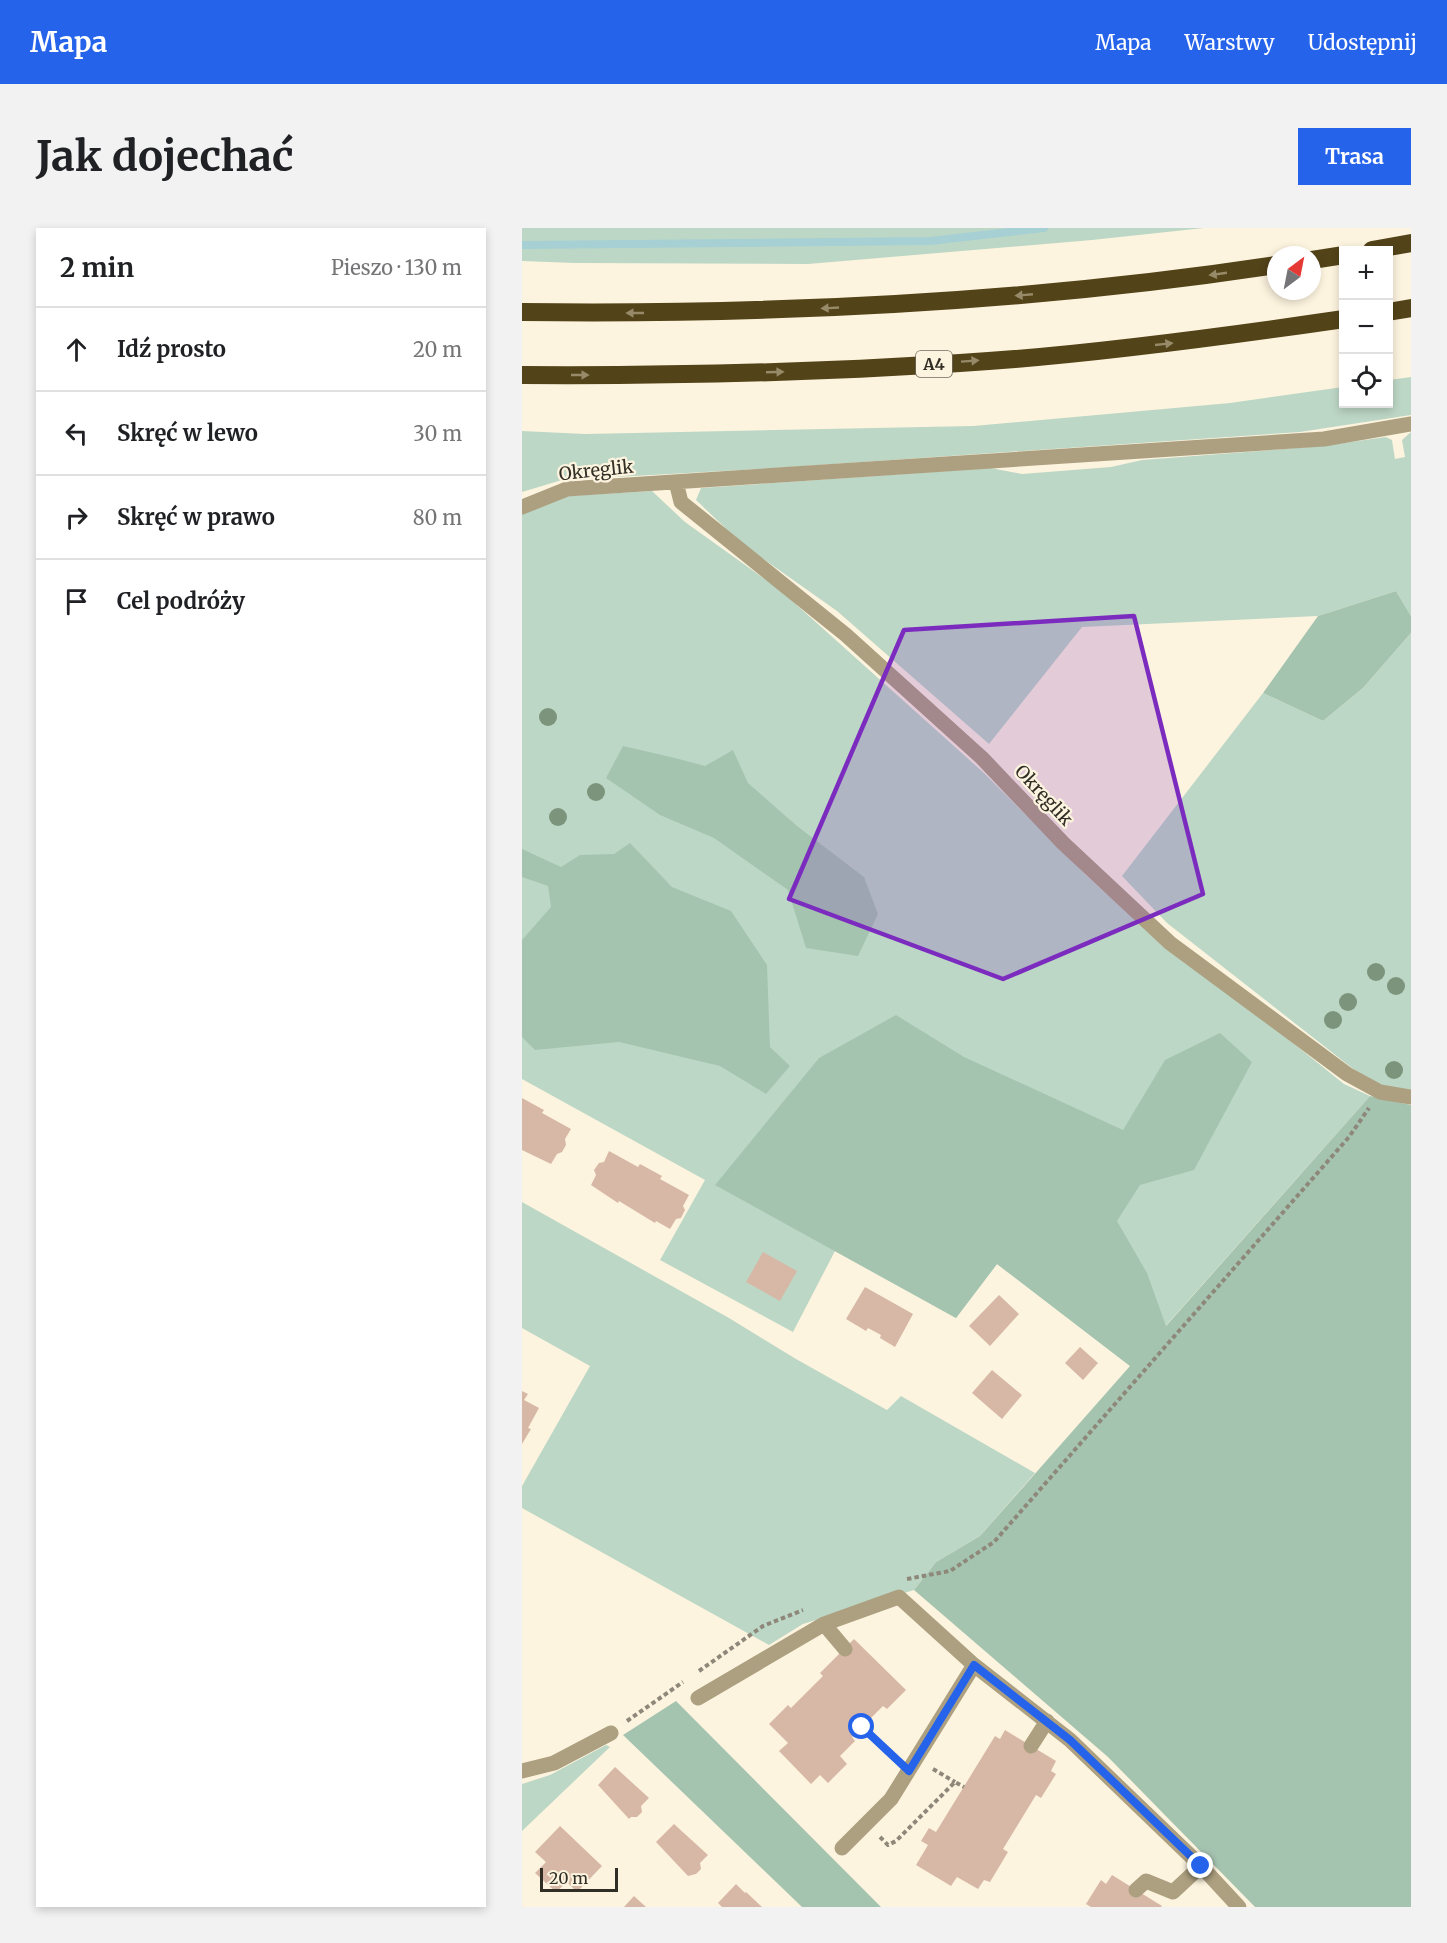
<!DOCTYPE html>
<html lang="pl">
<meta charset="utf-8">
<style>
:root{--surface:#fff;--page:#f2f2f2;--text:#202124;--muted:#757577;--line:#e0e0e0;--accent:#2563eb}
body{margin:0;font-family:Merriweather,serif;background:var(--page);color:var(--text)}
.controls{position:absolute;right:18px;top:18px;display:grid;overflow:hidden;border-radius:0px;box-shadow:0 3px 9px #0003}
.controls button{width:54px;height:54px;display:grid;place-items:center;padding:0;border:0;border-bottom:2px solid var(--line);background:var(--surface);color:var(--text);font:30px sans-serif}
.compass{position:absolute;left:745px;top:18px;width:54px;height:54px;border-radius:50%;background:var(--surface);box-shadow:0 3px 9px #0003;rotate:32deg}
.scale{position:absolute;left:18px;bottom:15px;width:78px;box-sizing:border-box;padding-left:6px;border:3px solid #312e26;border-top:0;font-size:16px;line-height:21px;white-space:nowrap;color:#312e26;-webkit-text-stroke:4px #fdf4df;paint-order:stroke}
.stop{position:absolute;width:18px;height:18px;margin:-14px;border:4px solid #2563eb;border-radius:50%;background:#fff}
.stop.end{background:#2563eb;border-color:#fff;box-shadow:0 2px 6px #0008}
.list{margin:0;padding:0;list-style:none}
h2{display:flex;justify-content:space-between;align-items:center;height:78px;margin:0;padding:0 24px;font-size:26px}
h2 small{font-size:20px;font-weight:400;color:var(--muted)}
.list li{display:grid;grid-template-columns:39px 1fr auto;gap:18px;align-items:center;box-sizing:border-box;height:84px;padding:0 24px;border-top:2px solid var(--line)}
.list b{display:block;font-size:22px;white-space:nowrap}
.list em{font-size:20px;font-style:normal;color:var(--muted)}
.icon{flex:none;width:33px;height:33px;fill:none;stroke:currentColor;stroke-width:2;stroke-linecap:round;stroke-linejoin:round}
.map{position:relative;flex:none;width:889px;height:1679px;overflow:hidden;border-radius:0px}
header{display:flex;align-items:center;gap:36px;box-sizing:border-box;height:84px;padding:0 30px;background:var(--accent);color:#fff}
header strong{font-size:28px}
nav{display:flex;gap:33px;margin-inline-start:auto;font-size:21px}
.intro{display:flex;align-items:center;justify-content:space-between;box-sizing:border-box;height:144px;padding:0 36px}
h1{margin:0;font-size:42px}
.button{padding:15px 27px;border-radius:0px;background:var(--accent);color:#fff;font-size:21px;font-weight:700}
main{display:flex;gap:36px;padding:0 36px}
aside{flex:1;background:var(--surface);border-radius:0px;box-shadow:0 3px 9px #0003}
.map>svg:first-child{display:block}
.green{fill:#bdd7c6}
.forest{fill:#a5c4b0}
.lines{fill:none;stroke-linecap:round;stroke-linejoin:round}
.stream{stroke:#a6d0d3;stroke-width:8}
.building{fill:#d7b7a5}
.path{stroke:#8e887a;stroke-width:4;stroke-dasharray:4.5 3;stroke-linecap:butt}
.minor{stroke:#ada080;stroke-width:15}
.highway{stroke:#534319;stroke-width:18}
.tree{fill:#7b947b}
.oneway{fill:#978a68}
.route{stroke:#2563eb;stroke-width:8}
.marked{fill:#7b2cbf;fill-opacity:0.2;stroke:#7b2cbf;stroke-width:4.5;stroke-linejoin:round}
.labels{text-anchor:middle;dominant-baseline:central;stroke-width:4.5;stroke-linejoin:round;paint-order:stroke}
.shield{fill:#fdf4df;stroke:#6e695e;stroke-width:1.5}
.shield-label{font-size:16px;font-weight:bold;fill:#312e26}
.street-label{font-size:18px;fill:#312e26;stroke:#fdf4df}
</style>
<header>
<strong>Mapa</strong>
<nav><a>Mapa</a><a>Warstwy</a><a>Udostępnij</a></nav>
</header>
<div class="intro"><h1>Jak dojechać</h1><a class="button">Trasa</a></div>
<main>
<aside>
<h2>2 min<small>Pieszo · 130 m</small></h2>
<ul class="list">
<li><svg class="icon" aria-label="ahead" viewBox="0 0 24 24"><path d="M12 20V5M6 11l6-6 6 6"/></svg><div><b>Idź prosto</b></div><em>20 m</em></li>
<li><svg class="icon" aria-label="left" viewBox="0 0 24 24"><path d="M17 20v-9H6M10 6l-5 5 5 5"/></svg><div><b>Skręć w lewo</b></div><em>30 m</em></li>
<li><svg class="icon" aria-label="right" viewBox="0 0 24 24"><path d="M7 20v-9h11M14 6l5 5-5 5"/></svg><div><b>Skręć w prawo</b></div><em>80 m</em></li>
<li><svg class="icon" aria-label="arrive" viewBox="0 0 24 24"><path d="M6 21V4h12l-3 4 3 4H6"/></svg><div><b>Cel podróży</b></div></li>
</ul>
</aside>
<div class="map">
<svg width="889" height="1679" viewBox="0 0 889 1679">
<rect width="100%" height="100%" fill="#fdf4df"/>
<path class="green" d="M0,0H682L570,12L286,36L52,35L0,33Z
M889,149V187L778,204L254,240L40,252L0,264V203L63,206L451,198L708,175L821,159L822,176H866L867,152Z
M889,204V388L874,363L796,388L560,399L467,516L315,383L220,316L174,272L179,260L469,240L500,246L589,239L620,232L800,218L864,209L870,212L873,231L883,229L880,212Z
M130,263L163,294L258,362L462,545L565,648L644,720L745,794L822,856L848,868L608,1138L475,1036L434,1090L313,1023L271,1104L138,1032L183,952L0,851V286L46,268Z
M889,405V862L859,858L830,840L645,695L600,648L741,465L801,493L841,460Z
M0,974L207,1090L274,1131L365,1182L379,1168L513,1245L458,1308L414,1334L392,1362L281,1396L247,1417L0,1280V1258L68,1138L0,1100Z
M84,1517L88,1519L0,1603V1556L28,1547Z"/>
<path class="forest" d="M874,363L889,388V405L841,460L801,493L741,465L796,388Z
M101,518L153,530L183,538L211,522L226,555L275,598L342,649L356,686L336,728L284,720L266,662L192,610L138,587L84,550Z
M108,615L150,659L209,683L245,737L248,819L268,838L244,866L198,838L97,814L13,822L0,809V712L29,679L26,658L0,649V621L39,639L58,627L92,626Z
M374,787L442,829L601,902L643,832L698,805L730,834L672,942L618,957L595,993L625,1045L644,1098L848,868L889,877V1679H733L586,1529L392,1362L414,1334L458,1308L608,1138L475,1036L434,1090L193,957L297,830Z
M154,1473L359,1679H280L101,1507Z"/>
<g class="lines">
<path class="stream" d="M0,17L408,13L522,0"/>
</g>
<path class="building" d="M0,870L22,882L20,885L49,901L43,911L44,917L40,924L35,926L29,936L0,922Z
M87,923L116,939L118,936L140,948L138,951L167,967L161,978L163,982L159,990L154,991L148,1001L134,993L133,995L97,973L96,975L69,957L74,947L72,942L77,935L82,934Z
M241,1024L275,1043L258,1073L224,1054Z
M343,1059L391,1086L373,1119L358,1110L359,1107L346,1100L344,1103L324,1091Z
M477,1067L497,1086L468,1118L447,1098Z
M558,1119L576,1135L561,1152L543,1135Z
M470,1142L500,1167L480,1191L450,1165Z
M0,1163L6,1166L2,1172L17,1180L6,1200L9,1201L0,1216Z
M332,1411L384,1462L365,1481L361,1478L330,1509L333,1513L318,1528L325,1536L306,1555L298,1547L289,1556L257,1523L266,1515L247,1496L266,1477L269,1480L301,1448L298,1445Z
M483,1502L534,1533L529,1543L534,1546L519,1570L514,1567L481,1621L486,1624L468,1654L462,1652L456,1661L435,1649L429,1658L394,1637L406,1617L399,1613L407,1600L414,1604L473,1508L478,1511Z
M93,1539L127,1570L119,1578L120,1584L115,1589H109L107,1591L76,1557Z
M152,1596L186,1627L178,1635L179,1641L174,1646L166,1648L134,1614Z
M38,1598L80,1638L55,1664L45,1654L34,1664L13,1645L24,1634L13,1624Z
M590,1647L640,1678L639,1679H569L564,1676L579,1652L584,1656Z
M214,1656L223,1665L224,1664L240,1679H200L196,1675Z
M112,1668L124,1679H102Z"/>
<g class="lines">
<path class="path" d="M385,1351L428,1343L472,1314L827,909L847,880
M177,1443L241,1398L281,1382
M105,1493L161,1454
M340,1499L372,1530
M411,1541L433,1554
M358,1609L366,1617L374,1613L433,1554L442,1559"/>
<path class="minor" d="M154,254L159,274L324,407L460,530L541,615L648,715L825,846L858,864L889,869
M0,279L45,261L802,211L889,196
M302,1396L323,1421
M176,1470L302,1396L377,1369L452,1437L548,1512L679,1638L717,1679
M509,1518L525,1493
M0,1543L32,1535L89,1505
M320,1620L369,1571L452,1437
M614,1662L624,1653L651,1664L679,1638"/>
<path class="highway" d="M850,22L889,15
M790,32L822,27
M0,84C252,87 504,75 754,37
M866,84L889,80
M0,147C165,148 329,144 493,131C603,122 712,107 822,91"/>
</g>
<g class="tree">
<circle cx="26" cy="489" r="9"/>
<circle cx="74" cy="564" r="9"/>
<circle cx="36" cy="589" r="9"/>
<circle cx="854" cy="744" r="9"/>
<circle cx="874" cy="758" r="9"/>
<circle cx="826" cy="774" r="9"/>
<circle cx="811" cy="792" r="9"/>
<circle cx="872" cy="842" r="9"/>
</g>
<defs><path id="oneway-solid" d="M-6-.8H1V-3.2L6.5 0L1 3.2V.8H-6Z" transform="scale(1.5)"/></defs>
<g class="oneway">
<use href="#oneway-solid" transform="translate(696 46) rotate(172)"/>
<use href="#oneway-solid" transform="translate(502 67) rotate(175)"/>
<use href="#oneway-solid" transform="translate(308 80) rotate(177)"/>
<use href="#oneway-solid" transform="translate(113 85) rotate(-180)"/>
<use href="#oneway-solid" transform="translate(642 116) rotate(-6)"/>
<use href="#oneway-solid" transform="translate(448 133) rotate(-4)"/>
<use href="#oneway-solid" transform="translate(253 144) rotate(-2)"/>
<use href="#oneway-solid" transform="translate(58 147)"/>
</g>
<g class="lines">
<path class="route" d="M340,1499L387,1543L452,1437L548,1512L679,1638"/>
</g>
<path class="marked" d="M612,388L681,666L481,751L267,671L382,402Z"/>
<g class="labels">
<rect class="shield" x="394" y="123" width="36" height="26" rx="4.5"/>
<g class="shield-label">
<text x="412" y="136">A4</text>
</g>
<g class="street-label">
<text transform="translate(74 242) rotate(-6)">Okręglik</text>
<text transform="translate(522 567) rotate(47)">Okręglik</text>
</g>
</g>
</svg>
<div class="controls">
<button>+</button>
<button>−</button>
<button><svg class="icon" aria-label="locate" viewBox="0 0 24 24"><circle cx="12" cy="12" r="6"/><path d="M12 2v4M12 18v4M2 12h4M18 12h4"/></svg></button>
</div>
<svg class="compass" viewBox="-18 -18 36 36"><path d="M0-13l5 13h-10z" fill="#e53935"/><path d="M0 13l5-13h-10z" fill="#757577"/></svg>
<div class="scale">20 m</div>
<div class="stop" style="left:340px;top:1499px"></div>
<div class="stop end" style="left:679px;top:1638px"></div>
</div>
</main>
